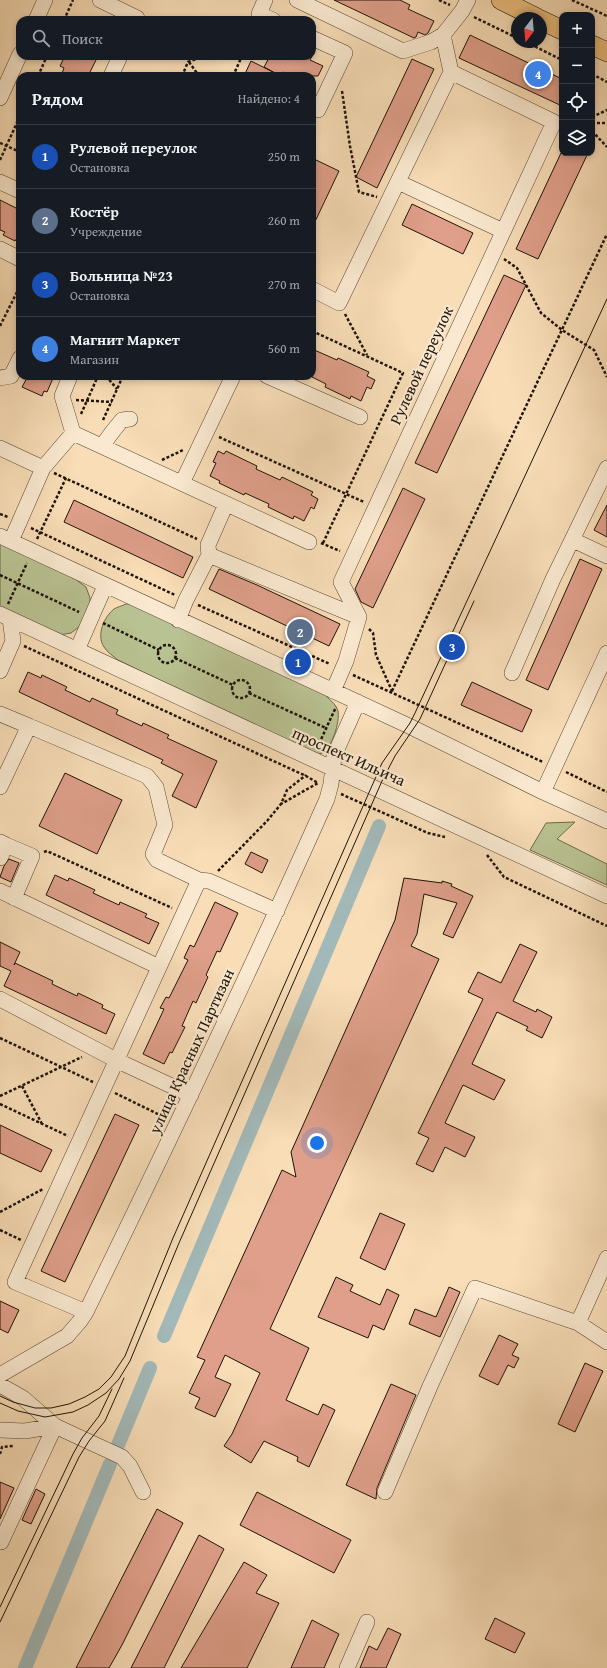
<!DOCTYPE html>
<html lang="ru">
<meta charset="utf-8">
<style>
:root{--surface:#171b24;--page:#20242c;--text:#f1f3f6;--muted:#9ea1a6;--line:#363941;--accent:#1a73e8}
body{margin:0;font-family:"Gentium Book Plus",serif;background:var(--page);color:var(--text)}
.controls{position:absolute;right:12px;top:12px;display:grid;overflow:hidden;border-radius:8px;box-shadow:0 2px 6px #0003}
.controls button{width:36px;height:36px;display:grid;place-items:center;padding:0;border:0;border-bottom:1px solid var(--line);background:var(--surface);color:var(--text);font:20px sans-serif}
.compass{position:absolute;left:511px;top:12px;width:36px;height:36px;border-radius:50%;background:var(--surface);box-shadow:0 2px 6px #0003;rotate:196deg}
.you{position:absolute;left:317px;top:1143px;width:14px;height:14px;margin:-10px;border:3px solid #fff;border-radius:50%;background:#1a73e8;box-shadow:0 0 0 6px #1a73e833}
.badge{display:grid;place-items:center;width:26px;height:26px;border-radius:50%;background:var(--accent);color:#fff;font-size:13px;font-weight:700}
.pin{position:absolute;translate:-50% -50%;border:2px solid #fff;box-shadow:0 1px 4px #0006}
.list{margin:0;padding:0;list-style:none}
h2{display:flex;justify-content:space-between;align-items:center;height:52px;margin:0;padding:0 16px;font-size:17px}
h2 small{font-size:13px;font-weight:400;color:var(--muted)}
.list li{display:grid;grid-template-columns:26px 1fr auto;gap:12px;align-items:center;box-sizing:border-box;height:64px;padding:0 16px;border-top:1px solid var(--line)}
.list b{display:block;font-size:15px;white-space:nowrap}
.list p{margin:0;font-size:13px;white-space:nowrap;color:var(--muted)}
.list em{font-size:13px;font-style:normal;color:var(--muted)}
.icon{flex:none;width:22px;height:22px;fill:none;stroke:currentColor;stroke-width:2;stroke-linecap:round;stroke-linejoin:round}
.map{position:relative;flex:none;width:607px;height:1668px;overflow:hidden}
.search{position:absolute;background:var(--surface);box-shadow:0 2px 6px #0003;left:16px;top:16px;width:300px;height:44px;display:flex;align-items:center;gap:10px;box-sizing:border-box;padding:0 14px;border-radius:12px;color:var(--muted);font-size:15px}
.panel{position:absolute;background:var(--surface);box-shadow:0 2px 6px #0003;left:16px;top:72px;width:300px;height:308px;border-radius:12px}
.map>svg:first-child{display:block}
.green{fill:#b9c292;stroke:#6c6b4c}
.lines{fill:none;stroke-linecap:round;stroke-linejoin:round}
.canal{stroke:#a2b9b9;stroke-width:14}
.building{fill:#df9f8a;stroke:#1f1407}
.minor-casing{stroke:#554633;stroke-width:16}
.major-casing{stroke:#1f1407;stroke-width:20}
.path{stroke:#1f1407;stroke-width:2.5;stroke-dasharray:3 2;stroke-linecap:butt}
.minor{stroke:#fae9d0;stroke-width:15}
.major{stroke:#ecbe7c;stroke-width:19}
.tram{stroke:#1f1407;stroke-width:1}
.labels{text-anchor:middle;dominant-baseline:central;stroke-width:4;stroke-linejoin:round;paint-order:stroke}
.street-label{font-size:16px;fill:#1f1407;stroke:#fae9d0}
</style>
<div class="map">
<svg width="607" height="1668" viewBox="0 0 607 1668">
<rect width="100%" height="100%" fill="#f8ddb7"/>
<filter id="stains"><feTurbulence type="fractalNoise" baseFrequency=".005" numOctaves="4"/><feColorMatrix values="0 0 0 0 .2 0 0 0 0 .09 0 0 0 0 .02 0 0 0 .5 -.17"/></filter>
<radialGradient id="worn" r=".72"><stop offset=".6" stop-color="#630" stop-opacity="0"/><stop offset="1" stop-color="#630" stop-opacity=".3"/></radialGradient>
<path class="green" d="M0,543L75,579L86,587L90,598V608L79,627L71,633L59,635L0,607Z
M126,604H135L324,694C329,699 336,704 338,711C340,722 332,748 322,753C319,755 315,754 313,755L118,660C113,656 107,652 104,647C96,635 104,617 114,609C117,607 122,606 126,604Z
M575,822L557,839L607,864V885L530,850L546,823Z"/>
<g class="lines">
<path class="canal" d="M164,1336L379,826
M118,1445L150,1368
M25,1668L110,1464"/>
</g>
<path class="building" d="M334,0H400L410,5L408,9L434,21L428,33L425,35L418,32L416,37L414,38Z
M470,35L562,79V106L459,58Z
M65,56H98L88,76H61L64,68L60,66Z
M270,56H312L310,60L323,66L318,76H291L283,72L281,75L282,76H244L251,61L277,74L264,67Z
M412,59L434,69L377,188L356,177Z
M561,153H588L538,259L516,249Z
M316,160L339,171L312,228V169Z
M0,200L20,210V239L17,238L15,241L3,235L5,232L0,230Z
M412,204L473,233L463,254L402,225Z
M504,275L526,285L437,473L415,463Z
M312,349L337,360L338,358L369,372L367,376L375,380L371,389L367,387L361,401L351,396L350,399L325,387L326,384L312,377Z
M28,376H54L47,392L44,391L42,396L22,387Z
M218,451L224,454L226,451L257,466L256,469L280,480L282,477L313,492L311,495L318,499L314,509L311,507L304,521L294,516L293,519L268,507L269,504L245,493L244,495L219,483L220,481L210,476L216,463L213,462Z
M403,488L425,499L373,608L361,602L355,589Z
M74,500L193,557L183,578L64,522Z
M607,505V537L594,530Z
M580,559L602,569L548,690L526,680Z
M219,569L257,585L340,624L329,646L209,589Z
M28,672L41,678L42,675L67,687L65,690L90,702L92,698L118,710L116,714L142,726L143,723L169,735L167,738L217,761L196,808L172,796L183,774L161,763L163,760L19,692Z
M472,682L532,710L522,732L461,705Z
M65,773L122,800L97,854L39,826Z
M251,852L268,860L262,873L245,864Z
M9,859L19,863L11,882L0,877L4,866Z
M55,875L68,881L69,878L95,890L93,893L119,905L120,902L147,914L145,917L159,923L149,944L46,895Z
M404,878L442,883V881L452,884L451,886L473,896L453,938L443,934L457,903L424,894L417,934L411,946L439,959L270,1329L309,1348L286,1400L318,1415L323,1404L335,1410L309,1467L297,1461L298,1457L264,1441L251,1463L224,1446L232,1434L260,1373L225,1355L215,1377L231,1384L215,1417L195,1408L200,1398L189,1393L205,1360L197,1357L282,1170L296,1177L291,1152L395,920Z
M215,902L238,913L220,952L217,951L206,975L208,977L196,1003L193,1001L182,1026L185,1027L172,1053L170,1052L164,1064L143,1054L164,1009L160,1008L166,997L169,998L188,960L184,958L190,945L194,947Z
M0,942L20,952L14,965L15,963L53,981L52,984L77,996L78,993L103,1005L102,1008L115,1014L106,1034L4,986L11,971L0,966Z
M520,944L537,952L513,1001L536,1012L537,1009L552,1017L542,1038L526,1030L528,1027L497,1012L472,1064L505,1080L494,1100L463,1085L445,1123L475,1137L465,1157L445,1147L433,1172L416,1164L429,1138L418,1133L483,999L468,992L478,972L501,983Z
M115,1114L139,1125L65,1282L41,1271Z
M0,1125L52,1150L41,1172L0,1153Z
M380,1213L405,1224L385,1270L360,1258Z
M336,1277L353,1285L350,1291L380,1305L387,1289L399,1295L384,1330L373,1325L368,1338L318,1317Z
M449,1287L460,1292L440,1337L409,1324L415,1309L436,1317Z
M0,1301L19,1310L8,1333L0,1329Z
M499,1335L518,1344L512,1355L519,1358L514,1368L508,1365L498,1385L479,1376Z
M585,1363L603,1371L575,1432L558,1424Z
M391,1384L416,1395L377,1488L376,1499L346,1485Z
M0,1482L14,1488L0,1519Z
M36,1489L45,1494L31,1524L22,1520Z
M257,1492L351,1540L334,1573L240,1525Z
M157,1509L183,1523L122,1645L109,1668H76Z
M199,1535L224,1549L164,1668H131Z
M244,1562L267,1575L256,1593L279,1603L247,1668H181Z
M495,1618L525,1633L515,1653L485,1639Z
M312,1620L339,1634L324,1668H291Z
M388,1628L401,1634L386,1668H360L369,1646L377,1650Z"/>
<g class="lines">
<defs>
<path id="minor" d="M100,0L137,18L136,20
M265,0L259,14L273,20
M297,0L403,51L431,42L443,35L451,72L554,122L341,582L359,617L346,661L333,691
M36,20L45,0
M443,35L462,11L468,0
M312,38L345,53L318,110L312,107
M111,76L120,56
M0,98L20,54
M0,182L20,191
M398,182L503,231
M0,249L20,259
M312,289L339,303L451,72
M70,376L62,396L73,433
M267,376L360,417
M0,378L11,376L20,358
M102,446L113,431L122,420L130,419
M0,448L43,468
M182,483L233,376
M0,536L409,726L543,792L607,821
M573,540L607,556
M11,541L43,468L73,433L309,542
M209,555L208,545L226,504
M0,614L607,896
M178,620L186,600L209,555L359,617
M77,650L105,586
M0,671L13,641L10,619
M512,673L553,579L607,468
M0,714L29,726L0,787
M29,726L147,776L156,787L165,825L153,854L157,860L199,880
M543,792L607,653
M0,842L6,845L0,858
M6,845L32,856L14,898
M0,891L159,967
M0,999L116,1060L191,1095
M86,1312L15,1282L199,880L209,881L277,911
M578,1323L607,1342
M0,1375L67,1336L80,1321L86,1312C169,1142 250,972 327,799L331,784L334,756L358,702
M0,1385L23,1398L55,1426L122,1457L130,1466L143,1492
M0,1430L25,1431L55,1426
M385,1492L431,1384L475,1288L578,1323L607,1258
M1,1542L55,1426
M347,1668L367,1622"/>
<path id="major" d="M501,0L537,18
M541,20L562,30
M592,45L607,52"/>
</defs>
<use href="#minor" class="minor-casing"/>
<use href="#major" class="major-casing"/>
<path class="path" d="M439,0L450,5
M572,0L607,16
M474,17L517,38
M64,20L73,0
M526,42L562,60
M189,62L199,76
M592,74L607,82
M38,76L47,56
M182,76L188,62L204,56
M233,76L242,56
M342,91L350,146L359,192L377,197
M592,117L607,110
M592,123H607
M592,131L607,147
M0,143L20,152
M0,160L20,116
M504,259L517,268L541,313L562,330L594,350L607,377
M345,314L367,355
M0,326L20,286
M312,331L403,373L323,543
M106,376L117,389
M76,400L112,402
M81,414L98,376
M103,420L123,376
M219,437L364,502
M162,460L183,450
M54,473L197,539
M0,514L8,517
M31,528L175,595
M37,539L66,478
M321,543L340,551
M0,575L79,612
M8,604L27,563
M198,605L330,664
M103,623L159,650
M369,629L373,633L376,655L392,691
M158 654a9 9 0 1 1 18 0a9 9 0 1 1-18 0Z
M24,646L306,776L318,783L281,804
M175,658L233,685
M353,675L543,762
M232 689a9 9 0 1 1 18 0a9 9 0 1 1-18 0Z
M392,691L607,234
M249,693L326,728
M317,748L336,707
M566,772L607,792
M341,794L428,833L445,837
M44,852L47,851L172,908
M487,855L504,877L607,926
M218,871L267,821L281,804L287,790L306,775
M0,1038L93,1082
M22,1086L42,1124
M115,1093L166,1118
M0,1096L82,1057
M0,1104L68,1136
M0,1212L43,1189
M0,1230L21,1240
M0,1454L2,1447L14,1446"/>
<use href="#minor" class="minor"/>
<use href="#major" class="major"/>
<path class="tram" d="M0,1396L13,1402L35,1408H51L69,1404L85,1397L99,1389L111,1377L125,1356L173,1238L382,763L410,723L415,713L607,299
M0,1403L18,1411L45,1417L73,1412L88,1405L106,1393L119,1379L130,1361L179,1243L382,781L395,756L420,719L474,601
M0,1607L73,1454L82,1438L99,1416L112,1389
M0,1622L79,1457L89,1441L105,1421L124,1378"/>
</g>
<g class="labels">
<g class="street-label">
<text transform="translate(421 365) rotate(-65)">Рулевой переулок</text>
<text transform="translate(349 756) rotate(24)">проспект Ильича</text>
<text transform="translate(191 1051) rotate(-65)">улица Красных Партизан</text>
</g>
</g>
<rect width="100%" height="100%" filter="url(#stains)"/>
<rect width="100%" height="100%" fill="url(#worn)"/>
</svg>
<div class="controls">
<button>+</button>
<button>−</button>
<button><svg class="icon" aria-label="locate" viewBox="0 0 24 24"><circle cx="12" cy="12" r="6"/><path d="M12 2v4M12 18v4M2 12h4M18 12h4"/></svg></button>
<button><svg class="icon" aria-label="layers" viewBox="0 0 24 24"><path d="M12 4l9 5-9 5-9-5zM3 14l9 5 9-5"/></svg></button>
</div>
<svg class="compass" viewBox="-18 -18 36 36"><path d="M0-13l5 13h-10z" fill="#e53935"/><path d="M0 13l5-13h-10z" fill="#9ea1a6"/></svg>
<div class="you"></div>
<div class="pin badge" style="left:298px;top:662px;background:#1a4fb4">1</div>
<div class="pin badge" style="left:300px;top:632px;background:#5c6f8a">2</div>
<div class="pin badge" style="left:452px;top:647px;background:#1a4fb4">3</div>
<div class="pin badge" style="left:538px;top:74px;background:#3f7fe0">4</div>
<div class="search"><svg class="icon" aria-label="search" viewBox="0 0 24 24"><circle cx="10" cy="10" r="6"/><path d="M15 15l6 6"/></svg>Поиск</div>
<section class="panel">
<h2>Рядом<small>Найдено: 4</small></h2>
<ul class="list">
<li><span class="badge" style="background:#1a4fb4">1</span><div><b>Рулевой переулок</b><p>Остановка</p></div><em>250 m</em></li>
<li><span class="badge" style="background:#5c6f8a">2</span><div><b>Костёр</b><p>Учреждение</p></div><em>260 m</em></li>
<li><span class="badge" style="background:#1a4fb4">3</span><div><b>Больница №23</b><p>Остановка</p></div><em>270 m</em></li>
<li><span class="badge" style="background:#3f7fe0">4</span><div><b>Магнит Маркет</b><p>Магазин</p></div><em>560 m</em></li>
</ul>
</section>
</div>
